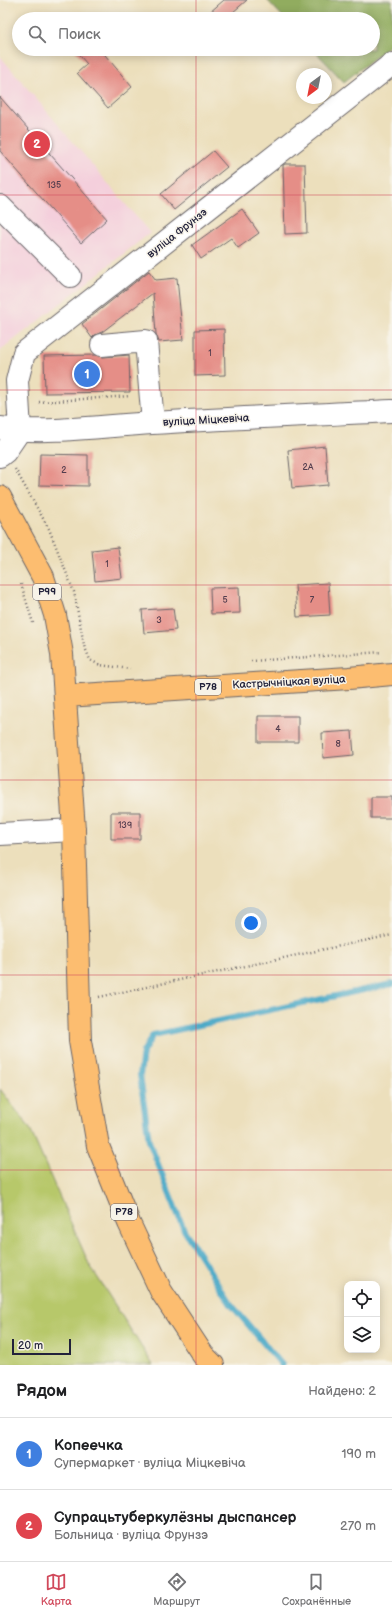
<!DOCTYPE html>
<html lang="ru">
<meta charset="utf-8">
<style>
:root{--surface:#fff;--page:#f2f2f2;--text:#202124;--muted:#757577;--line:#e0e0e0;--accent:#d1495b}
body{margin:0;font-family:"Balsamiq Sans",sans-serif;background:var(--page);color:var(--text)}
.controls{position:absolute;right:12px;bottom:12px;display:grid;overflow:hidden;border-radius:8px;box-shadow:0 2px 10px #0003}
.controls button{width:36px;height:36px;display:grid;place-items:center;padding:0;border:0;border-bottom:1px solid var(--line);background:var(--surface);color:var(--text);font:20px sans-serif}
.compass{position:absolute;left:296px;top:68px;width:36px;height:36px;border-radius:50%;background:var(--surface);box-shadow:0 2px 10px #0003;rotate:212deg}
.scale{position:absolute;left:12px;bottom:10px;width:59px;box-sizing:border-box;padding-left:4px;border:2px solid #22223b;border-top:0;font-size:11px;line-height:14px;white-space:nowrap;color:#22223b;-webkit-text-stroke:3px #f7f3e8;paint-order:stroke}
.you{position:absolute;left:251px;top:923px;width:14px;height:14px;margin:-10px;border:3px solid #fff;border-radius:50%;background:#1a73e8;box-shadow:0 0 0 6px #1a73e833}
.badge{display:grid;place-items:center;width:26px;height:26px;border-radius:50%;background:var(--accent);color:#fff;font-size:13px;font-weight:700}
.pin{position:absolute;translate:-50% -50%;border:2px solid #fff;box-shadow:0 1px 4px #0006}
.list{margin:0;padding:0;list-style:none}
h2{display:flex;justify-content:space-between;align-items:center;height:52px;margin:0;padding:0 16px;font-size:17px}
h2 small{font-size:13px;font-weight:400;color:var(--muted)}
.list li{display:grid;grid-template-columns:26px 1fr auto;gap:12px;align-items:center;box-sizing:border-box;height:72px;padding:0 16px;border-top:1px solid var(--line)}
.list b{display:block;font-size:15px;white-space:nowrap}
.list p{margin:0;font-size:13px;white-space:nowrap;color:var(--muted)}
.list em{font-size:13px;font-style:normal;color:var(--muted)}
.icon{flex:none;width:22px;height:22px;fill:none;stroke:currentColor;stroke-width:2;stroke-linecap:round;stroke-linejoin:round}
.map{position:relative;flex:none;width:392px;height:1365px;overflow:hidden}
.search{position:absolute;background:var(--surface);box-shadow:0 2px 10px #0003;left:12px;right:12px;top:12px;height:44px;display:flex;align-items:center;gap:10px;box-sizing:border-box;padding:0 14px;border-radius:22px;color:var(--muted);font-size:15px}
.sheet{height:196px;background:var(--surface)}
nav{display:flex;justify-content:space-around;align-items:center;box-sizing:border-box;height:56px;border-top:1px solid var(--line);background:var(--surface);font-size:11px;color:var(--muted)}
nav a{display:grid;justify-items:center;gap:2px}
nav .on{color:var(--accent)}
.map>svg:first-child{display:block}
.built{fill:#f4cfdc}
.green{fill:#b7c86b;stroke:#6c7553}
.forest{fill:#91ac5f;stroke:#5a674d}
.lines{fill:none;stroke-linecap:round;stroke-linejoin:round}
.stream{stroke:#48a9c7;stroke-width:6}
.building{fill:#e58e87}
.minor-casing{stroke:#696468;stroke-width:24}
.major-casing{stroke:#696468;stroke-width:24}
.path{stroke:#696468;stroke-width:2.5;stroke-dasharray:1 3;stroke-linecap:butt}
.minor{stroke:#fff;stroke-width:22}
.major{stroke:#fcbd6f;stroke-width:22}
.grid{fill:none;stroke:#d1495b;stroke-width:1;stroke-opacity:0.55}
.labels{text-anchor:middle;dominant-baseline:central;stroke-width:3;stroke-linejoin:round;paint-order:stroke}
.number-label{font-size:9px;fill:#533d4e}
.shield{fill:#f7f3e8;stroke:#62616f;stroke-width:1}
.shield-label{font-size:10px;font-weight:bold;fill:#22223b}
.street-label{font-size:11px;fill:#22223b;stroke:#f7f3e8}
</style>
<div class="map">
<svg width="392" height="1365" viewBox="0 0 392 1365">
<rect width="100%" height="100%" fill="#f7f3e8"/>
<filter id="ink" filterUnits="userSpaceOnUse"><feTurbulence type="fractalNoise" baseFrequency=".025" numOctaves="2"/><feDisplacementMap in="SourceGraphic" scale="8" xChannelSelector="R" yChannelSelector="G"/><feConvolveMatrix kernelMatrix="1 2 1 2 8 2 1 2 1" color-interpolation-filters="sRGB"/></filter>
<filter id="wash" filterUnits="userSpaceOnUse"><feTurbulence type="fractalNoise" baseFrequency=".012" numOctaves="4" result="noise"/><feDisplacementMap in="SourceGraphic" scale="16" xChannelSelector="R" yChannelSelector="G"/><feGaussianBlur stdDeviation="0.9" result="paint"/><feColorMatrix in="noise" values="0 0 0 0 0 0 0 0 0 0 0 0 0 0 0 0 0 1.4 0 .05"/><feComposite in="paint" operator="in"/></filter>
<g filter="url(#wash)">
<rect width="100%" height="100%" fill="#ecdfbc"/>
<path class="built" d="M0,56L150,233L0,351Z"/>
<path class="green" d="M0,1089L29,1127L89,1264L153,1365H0Z"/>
<path class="forest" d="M267,0H392V44L344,82L313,49H373V19H285Z"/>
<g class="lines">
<path class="stream" d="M282,1365L230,1303L184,1230L149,1141L140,1075L143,1052L153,1035L392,984"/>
</g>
<g id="blocks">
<path class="building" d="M224,0H247L225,19H202Z
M74,49H100L132,87L108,108L77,73L87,64Z
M0,97L107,219L81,243L0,151Z
M213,151L227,167L174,210L161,194Z
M285,164H305L307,233L285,234L283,165Z
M242,209L259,233L238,248L231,238L201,259L192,245Z
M149,271L156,280L177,278L183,340L159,342L156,334L153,293L102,332L95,335L92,338L82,324Z
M224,329L225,375L195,376V330Z
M96,355L103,357L129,355L130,392L45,393L44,356Z
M325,446L328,485L292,488L288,450Z
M40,454L88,455V486L39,485Z
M118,547L122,578L95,581L92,550Z
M328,583L330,615L297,617L295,585Z
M239,587L240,613L211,614L210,588Z
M173,608L176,630L144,633L142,610Z
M258,716H298V742H258Z
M352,731L354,755L323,758L322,733Z
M371,797H392V818H371Z
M111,812H140V839H111Z"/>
</g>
</g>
<g filter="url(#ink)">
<use href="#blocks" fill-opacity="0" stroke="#696468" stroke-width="1"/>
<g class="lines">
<defs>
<path id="minor" d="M0,206L70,276
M102,345L146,341L153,423
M0,428C50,434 102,426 152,423C232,418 312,415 392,411
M20,430L17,381L24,353L392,64
M0,456L5,452L20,430
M0,834L74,830"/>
<path id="major" d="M0,497L43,577L55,615L62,654L74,830L80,1041L98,1146L129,1223L161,1291L203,1355L213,1365
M66,696L349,678L392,674"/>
</defs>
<use href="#minor" class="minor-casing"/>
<use href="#major" class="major-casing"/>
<path class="path" d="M39,402L130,396
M15,469L49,529L74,592L85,650
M21,584L33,623
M86,650L90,660L100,665L130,669
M251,661L382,652
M99,997L392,935"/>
<use href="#minor" class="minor"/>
<use href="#major" class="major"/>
</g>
</g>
<path class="grid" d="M196,0V19M196,49V1365M0,195H392M0,390H392M0,585H392M0,780H392M0,975H392M0,1170H392"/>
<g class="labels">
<g class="number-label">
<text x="54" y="185">135</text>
<text x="210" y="353">1</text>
<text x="308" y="467">2А</text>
<text x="64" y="470">2</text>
<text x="107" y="564">1</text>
<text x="225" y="600">5</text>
<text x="312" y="600">7</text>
<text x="159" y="620">3</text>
<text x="278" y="729">4</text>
<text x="338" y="744">8</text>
<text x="125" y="825">139</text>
</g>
<g class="shield">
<rect x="33" y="584" width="28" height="16" rx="3"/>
<rect x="195" y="679" width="26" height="16" rx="3"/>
<rect x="111" y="1204" width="26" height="16" rx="3"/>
</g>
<g class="shield-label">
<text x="47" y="592">Р99</text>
<text x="208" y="687">Р78</text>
<text x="124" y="1212">Р78</text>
</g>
<g class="street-label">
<text transform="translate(177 233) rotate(-38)">вуліца Фрунзэ</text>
<text transform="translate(206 420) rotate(-3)">вуліца Міцкевіча</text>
<text transform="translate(289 682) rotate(-3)">Кастрычніцкая вуліца</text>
</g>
</g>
</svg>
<div class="controls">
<button><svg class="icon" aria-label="locate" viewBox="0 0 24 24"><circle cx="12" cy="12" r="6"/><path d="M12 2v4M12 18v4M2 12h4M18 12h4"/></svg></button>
<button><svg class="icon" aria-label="layers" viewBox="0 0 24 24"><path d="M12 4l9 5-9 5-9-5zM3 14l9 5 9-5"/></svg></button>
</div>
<svg class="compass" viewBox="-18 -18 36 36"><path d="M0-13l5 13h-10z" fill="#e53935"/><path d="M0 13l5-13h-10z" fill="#757577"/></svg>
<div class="scale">20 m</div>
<div class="you"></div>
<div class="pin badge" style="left:87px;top:374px;background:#3f7fe0">1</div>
<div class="pin badge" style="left:37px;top:144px;background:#e0444e">2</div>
<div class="search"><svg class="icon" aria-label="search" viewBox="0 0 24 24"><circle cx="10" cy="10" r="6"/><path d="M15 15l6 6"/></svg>Поиск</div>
</div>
<section class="sheet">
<h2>Рядом<small>Найдено: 2</small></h2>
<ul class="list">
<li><span class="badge" style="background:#3f7fe0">1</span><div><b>Копеечка</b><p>Супермаркет · вуліца Міцкевіча</p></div><em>190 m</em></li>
<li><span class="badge" style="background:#e0444e">2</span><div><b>Супрацьтуберкулёзны дыспансер</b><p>Больница · вуліца Фрунзэ</p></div><em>270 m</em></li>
</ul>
</section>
<nav>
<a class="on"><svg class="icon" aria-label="map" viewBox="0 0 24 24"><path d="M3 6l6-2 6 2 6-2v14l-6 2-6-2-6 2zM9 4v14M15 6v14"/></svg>Карта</a>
<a><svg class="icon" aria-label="directions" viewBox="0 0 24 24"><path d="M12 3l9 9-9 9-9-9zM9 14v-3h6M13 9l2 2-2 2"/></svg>Маршрут</a>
<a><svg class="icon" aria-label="saved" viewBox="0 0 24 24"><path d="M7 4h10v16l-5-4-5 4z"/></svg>Сохранённые</a>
</nav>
